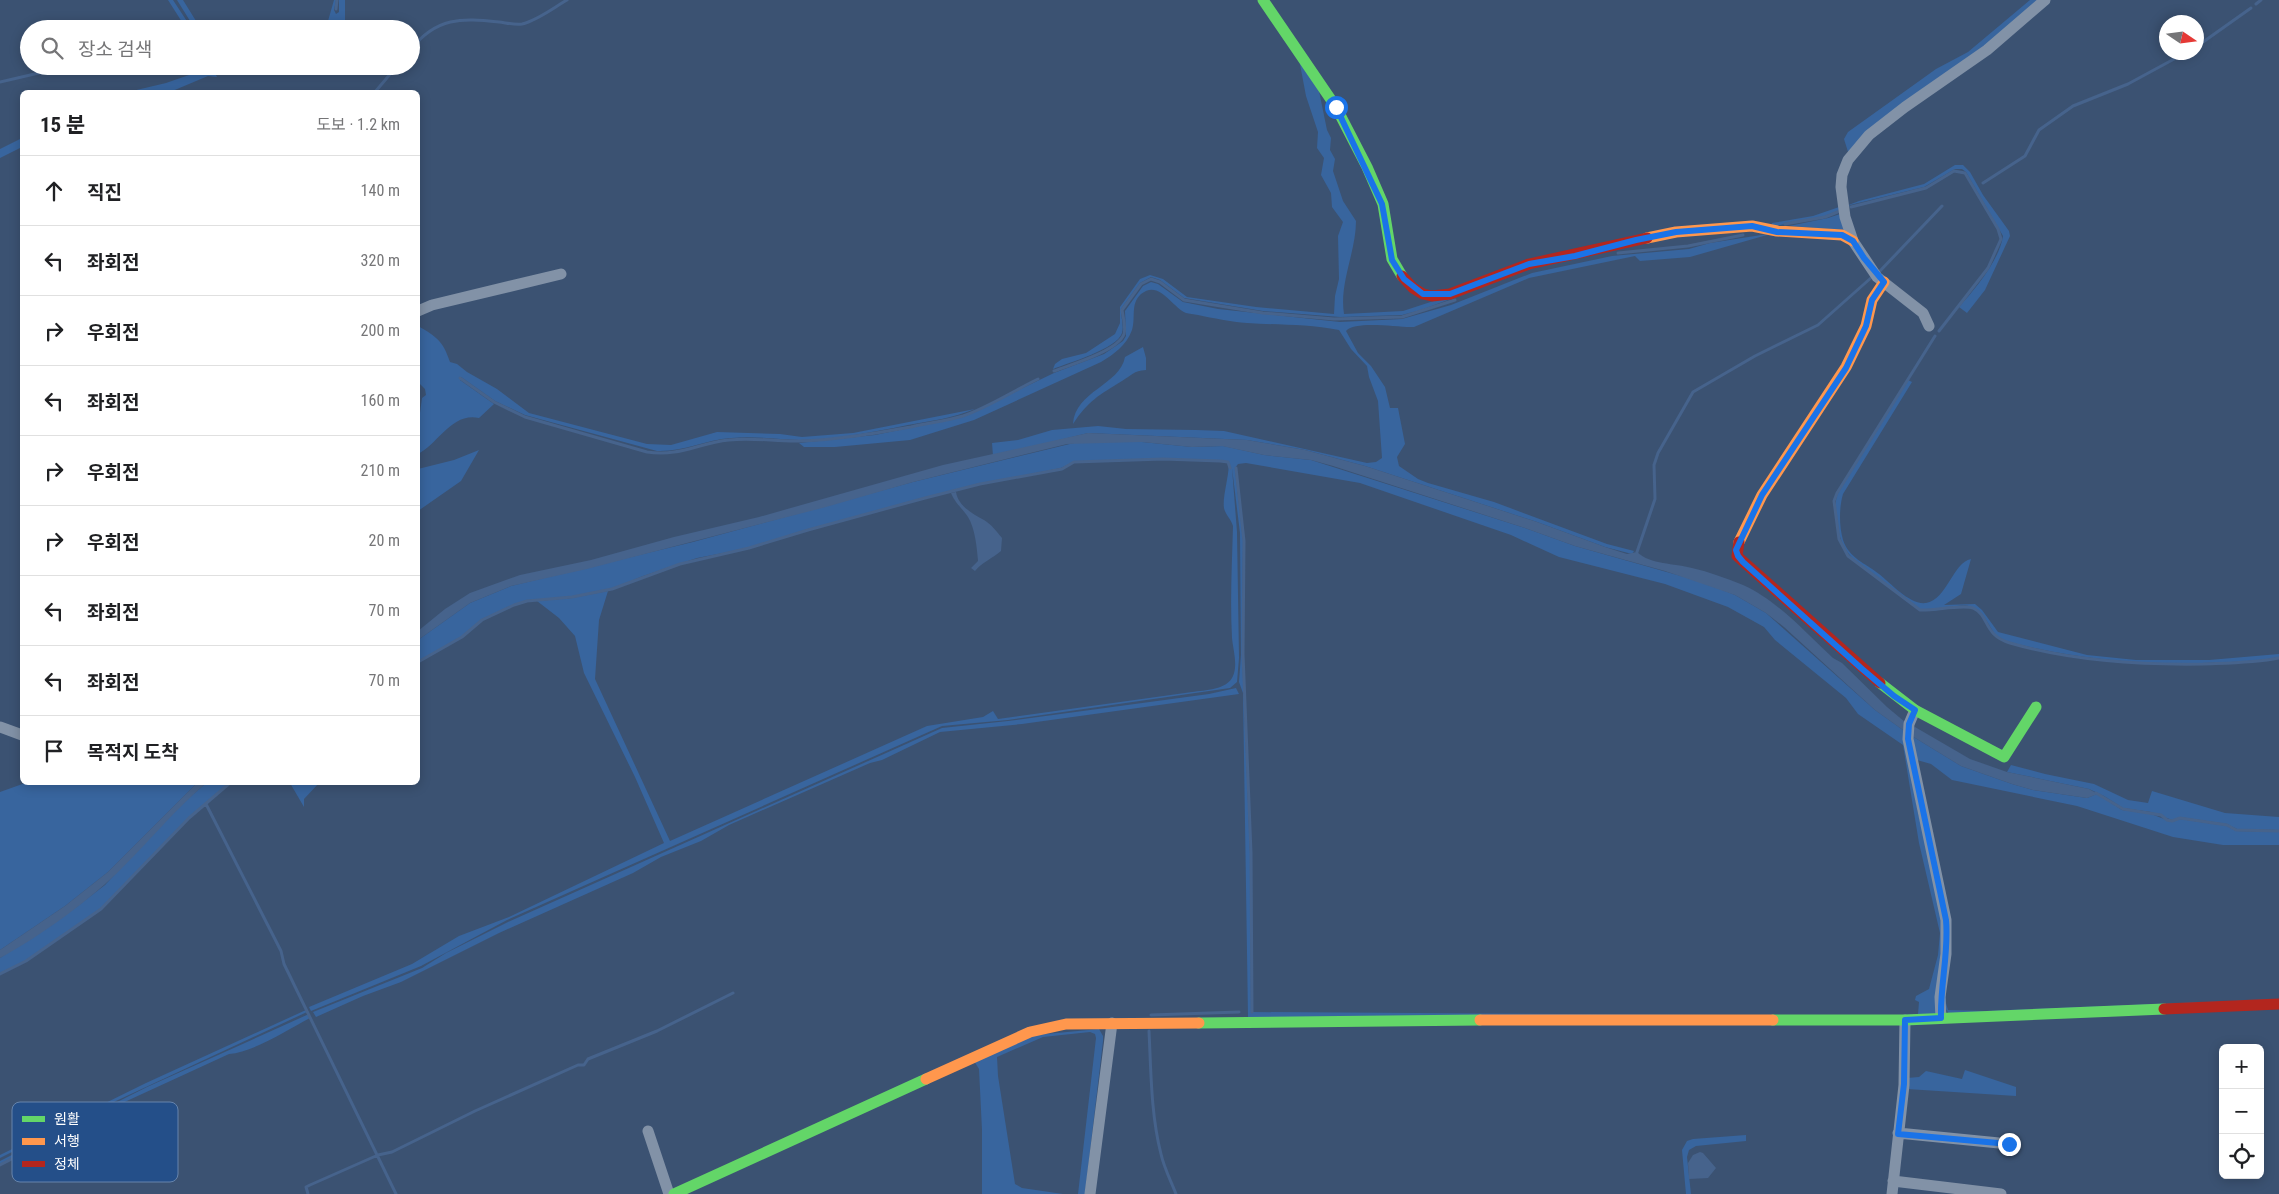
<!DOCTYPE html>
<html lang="ko">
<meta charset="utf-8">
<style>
:root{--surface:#fff;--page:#f6f6f6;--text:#202124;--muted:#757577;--line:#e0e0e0}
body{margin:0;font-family:"Roboto Condensed","Noto Sans KR",sans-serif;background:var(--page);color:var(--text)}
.controls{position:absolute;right:15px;bottom:15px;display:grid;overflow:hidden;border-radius:8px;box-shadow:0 2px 12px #0003}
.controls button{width:45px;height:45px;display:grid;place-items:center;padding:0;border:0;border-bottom:1px solid var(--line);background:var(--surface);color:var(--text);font:25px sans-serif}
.compass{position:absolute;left:2159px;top:15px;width:45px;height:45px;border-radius:50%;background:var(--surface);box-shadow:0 2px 12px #0003;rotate:103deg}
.stop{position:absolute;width:15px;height:15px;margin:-11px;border:4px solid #1a73e8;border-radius:50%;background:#fff}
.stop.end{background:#1a73e8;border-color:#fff;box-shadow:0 1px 5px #0008}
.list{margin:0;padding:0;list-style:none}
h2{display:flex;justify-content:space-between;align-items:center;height:65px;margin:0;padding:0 20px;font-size:21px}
h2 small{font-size:16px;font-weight:400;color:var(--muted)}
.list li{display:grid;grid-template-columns:32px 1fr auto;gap:15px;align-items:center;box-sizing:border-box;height:70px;padding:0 20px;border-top:1px solid var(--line)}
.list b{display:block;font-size:19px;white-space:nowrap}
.list em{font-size:16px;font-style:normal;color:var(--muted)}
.icon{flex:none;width:28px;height:28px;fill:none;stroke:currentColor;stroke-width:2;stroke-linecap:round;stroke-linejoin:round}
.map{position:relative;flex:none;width:2279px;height:1194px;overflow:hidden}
.search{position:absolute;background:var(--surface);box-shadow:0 2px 12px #0003;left:20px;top:20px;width:400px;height:55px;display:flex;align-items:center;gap:12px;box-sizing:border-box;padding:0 18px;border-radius:28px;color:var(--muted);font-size:19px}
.panel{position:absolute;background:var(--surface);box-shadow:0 2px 12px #0003;left:20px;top:90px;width:400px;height:695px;border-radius:8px}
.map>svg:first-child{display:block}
.green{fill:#38659e;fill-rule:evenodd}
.water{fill:#46638c}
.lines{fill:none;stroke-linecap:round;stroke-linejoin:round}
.stream{stroke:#46638c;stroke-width:3}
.street{stroke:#8292a7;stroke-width:11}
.fast{stroke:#63d668;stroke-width:11}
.slow{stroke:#ff974d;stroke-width:11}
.jam{stroke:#b3261e;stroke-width:11}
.route{stroke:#1a73e8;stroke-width:6}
.key{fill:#244f89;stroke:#6684ac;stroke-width:1}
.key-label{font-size:14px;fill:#fff}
</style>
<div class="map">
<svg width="2279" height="1194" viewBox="0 0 2279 1194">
<rect width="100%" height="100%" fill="#3b5272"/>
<path class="green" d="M168,0H173L192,29H184L182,22Z
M177,0H183L201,29H195Z
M334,0H336L334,10L336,14L339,12V0H345V20L325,29H317L328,21Z
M2030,0H2042L1849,155L1844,139L1848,132L1936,69L1968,52Z
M1299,59L1318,86L1327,130L1331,138L1330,150L1335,159L1333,171L1343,201L1356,221C1356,252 1339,283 1344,314L1403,311L1531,269L1421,310L1402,315L1340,317L1263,311L1184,298L1160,280L1151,277L1140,283L1121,309C1121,317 1124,326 1122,333C1117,349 1068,363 1053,369L1055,364L1062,359L1086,353L1115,334L1120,323V307L1140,279L1150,275L1163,279L1187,297L1256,307L1334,314L1335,296L1339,279L1338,236L1343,222L1332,207L1331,193L1321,175L1324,158L1317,148L1318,132L1306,96Z
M212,67L217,77L208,76L170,92H128L166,83Z
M22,138V147L0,158V149Z
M1955,165H1963L1970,172L1983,195L2009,231L2010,236L1985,290L1967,313L1959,307C1975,289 1999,261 2003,236L1966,172L1962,169H1955L1924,187L1846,206L1859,201L1924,184Z
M1842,206V209L1825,216L1771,227L1772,223L1813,216Z
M1843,213L1845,230L1789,226L1828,218Z
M1774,233L1690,257L1640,261L1635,256L1529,278L1414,327C1399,328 1356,320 1346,331L1358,353L1371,366L1385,387L1390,408H1398L1405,444L1397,457L1399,466L1418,479L1428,483L1494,502L1607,544L1634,551L1632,554L1605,547L1537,522L1365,466L1305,450L1247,440L1088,433L993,456L992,443L1018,440L1052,430L1098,426L1126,429L1196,430L1224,431L1367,463L1376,462L1382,458L1378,401L1369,377L1367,366L1351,349L1339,330C1308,324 1278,325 1247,323C1231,322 1213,318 1198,315C1194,314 1189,314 1186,313C1172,307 1159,279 1141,294C1130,304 1136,318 1132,330C1126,346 1114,354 1101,362L974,420L910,440L835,447H804L799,443L875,435L963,417L1054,373L1104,354L1123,341L1126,336L1125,311L1143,286L1151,282L1158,284L1183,302L1218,309L1340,322L1402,319L1451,305L1532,273L1612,256L1689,249L1710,243Z
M418,326C437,337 443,341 450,362L457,364L467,372L497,389L529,413L647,444L671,445L717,432L780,434L802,437L853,433L975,409C953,418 931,421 908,425C873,432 835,440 799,440C776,439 754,436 731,438C705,440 683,452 657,451L525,415L495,401L461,377L460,380L494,404L479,418C452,412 438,444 418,454V417L420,413L422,398L426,395L425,389L418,382Z
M1143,347L1146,358V370C1133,371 1132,375 1122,381C1099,395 1088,401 1073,424C1075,391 1120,385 1125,357Z
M1908,380L1912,382L1843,494C1839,508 1839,526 1843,540C1849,558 1865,563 1879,574C1891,583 1909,605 1926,603C1947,600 1953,562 1971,559L1961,594L1944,605L1975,604L1982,610L1998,632L2087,655L2136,660H2209L2279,654V657C2254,662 2228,662 2203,663C2134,665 2065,658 1999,639C1990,630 1985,612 1972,607C1956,601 1936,616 1919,609C1907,603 1895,592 1885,584C1859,563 1842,558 1837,523C1836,512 1834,503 1838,493Z
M1078,442H1142L1192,447L1223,446L1264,455L1311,460L1525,528L1575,546L1702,582L1735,595L1766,613L1875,710L1903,730L1918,813L1940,902L1945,929L1944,953L1936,1013L1931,1016L1903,1018L1675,1016L1251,1019L1248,1017L1243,693L1239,682L1241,655L1240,533L1232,468L1237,532L1239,658L1237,682L1230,688L1008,720L942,726L507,920L421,966L311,1011L309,1007L412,964L459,936L509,917L664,843L635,777L584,673L575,636L559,618L537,601L572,598L608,591L599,620L595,679L670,841L927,726L983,717L993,711L998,719L1192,692C1205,690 1227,690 1233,676C1238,665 1233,649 1232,638C1230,600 1232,563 1233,526C1231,519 1225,514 1224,508C1222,496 1231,470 1228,462L1163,459L1073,462L1061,468L980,484L808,529L749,548L697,558L643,576L612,589L572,597L527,601L513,605L482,619L462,637L418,661V640L470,603L511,586L693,542L913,482ZM1246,463L1360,483L1511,535L1559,557L1665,584L1728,607L1764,627L1775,640L1846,698L1858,714L1903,745L1919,843L1940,933L1938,955L1929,989L1916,996L1915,1000L1919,1002L1918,1014L1883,1016L1251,1012L1250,853L1242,654L1243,541L1235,468L1238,464Z
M479,450L461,481L418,511V469L454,460Z
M1236,688L1239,694L1022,724L940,732L882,760L870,763L729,825L701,841L661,857L633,873L499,933L401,982L363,996L316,1017L313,1012L422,968L446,953L508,922L942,728L1008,721L1209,694Z
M1911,730L1912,736L1961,766L2012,784L2033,790L2087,798L2097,794L2122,810L2151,814L2172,822L2180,819L2227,826L2236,831L2279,832V845H2223L2173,837L2077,806L1952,780L1931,764L1917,760L1948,906L1951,945L1946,990V1003L1948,1010L1985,1011L2279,999V1002L1949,1014C1935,996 1951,949 1949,926L1913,749Z
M2011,765L2045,774L2094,784L2128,800L2148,803L2152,791L2225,813L2279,817V830L2237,829L2227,824L2180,817L2172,820L2151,812L2123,808L2104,796L2089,789L2007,772Z
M28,782L197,783L108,872L65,906L0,950V792Z
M206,783H230L189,818L101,909L25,961L0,973V958L75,908L105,885L173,812Z
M290,783H319L304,799V807Z
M306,1010L307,1012L88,1114L0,1158V1155L146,1083Z
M309,1014L310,1018C287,1030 254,1052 229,1054L105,1111L0,1164V1161L147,1087Z
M1099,1029L1103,1036V1041L1085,1194H1078L1096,1038L1095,1034L1090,1032L1043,1037L997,1057L998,1076L1015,1184L1022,1188L1063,1194H982V1130L979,1069L974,1061L1035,1035Z
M1965,1070L2016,1087V1096L1907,1089V1078L1919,1077L1926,1071L1962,1079Z
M1746,1135V1141L1696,1146L1689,1150L1687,1157L1691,1194H1686L1682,1150L1687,1141L1693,1139Z"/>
<path class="water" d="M1088,433L1247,440L1305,450L1365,466L1537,522L1605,547L1627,554L1637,552C1651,565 1674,563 1692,568C1709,572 1726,578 1743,585C1777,600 1806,633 1833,658L1842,663L1887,707L1905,722L1903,730L1875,710L1784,627L1766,613L1735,595L1665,571L1575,546L1525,528L1333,466L1311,460L1264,455L1222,446L1192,447L1142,442L1067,444L913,482L826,507L587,569L511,586L470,603L418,640V631L445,609L470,593L520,575L591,560L674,537L759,517L943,465Z
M956,492C958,506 973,514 984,520C991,524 997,532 1002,538L1001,551C993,558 981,563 975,571L971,568L978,561C977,548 975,528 968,517C962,508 955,503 951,493Z
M1915,727L1970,759L2007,772L2089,789L2098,794L2087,798L2033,790L2012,784L1961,766L1912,736L1911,730Z
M197,783H206C176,809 151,839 123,867C93,898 38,938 0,958V950L65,906L108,872Z
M1700,1152L1703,1153L1716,1168L1708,1178L1689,1179L1688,1163L1693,1155Z"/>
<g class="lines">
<path class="stream" d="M2256,4L2261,0
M336,9L337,0
M2196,47L2251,8
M411,49C437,17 461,18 499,22C507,23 515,25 522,24C538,20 553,8 567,0
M0,82L69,66
M375,92L397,66
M1983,183L2025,156L2039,130L2073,106L2128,84L2187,52
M1851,207L1926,188L1954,171L1965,173L1998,229L2001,239L1988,268L1939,331
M1785,224L1825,217L1840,211
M1618,253L1688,246L1743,235
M1879,272L1942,206
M1935,336L1837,493L1834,501L1839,539L1848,556L1920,610C1934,611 1962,604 1973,608C1990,616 1983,635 2010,643C2072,661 2139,665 2203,664C2228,663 2254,663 2279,658
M1054,371C1070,365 1118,351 1124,334C1126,327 1123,317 1122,310L1141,284L1151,279L1160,282L1184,300L1263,313L1334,319L1402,317L1455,300
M460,378L494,402L525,417L647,452C680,457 698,443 729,440C754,437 777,442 801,441C838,440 874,433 911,427C928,423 946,421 963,416C989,407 1013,391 1038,379
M1236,468L1244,541L1243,654L1251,853L1252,1012
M1637,552L1655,499L1654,465L1658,453L1693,392L1755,356L1818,325L1872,277
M418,662L462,637L482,620L514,605L527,601L572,597L612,589L680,564L749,548L808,530L925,498L980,484L1062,469L1074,462L1163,459L1220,461L1228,462L1230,468
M2096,793L2123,809L2161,815L2167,820L2172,821L2180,818L2227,825L2236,830L2279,831
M206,804L281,951L284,964L396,1194
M0,974L26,961L101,909L189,818L231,782
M1151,1015L1239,1012
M1149,1031C1151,1072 1151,1115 1161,1154C1164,1168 1171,1181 1176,1194
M0,1165L105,1111
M308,1194L306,1187L310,1185L378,1155L392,1152L475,1111L578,1065H584L588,1059L657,1031L733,993"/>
<path class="street" d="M418,311L432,305L561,274
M1929,326L1923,313L1877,277L1853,241L1845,217L1841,187L1842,175L1848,160L1869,135L1905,107L1987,50L2045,0
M1915,710L1909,724L1908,739L1946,920V954L1940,997L1941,1018
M0,727L22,735
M648,1131L669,1194
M1898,1133L2009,1144
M1893,1181L2001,1194
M1090,1194L1112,1023
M1892,1194L1904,1085L1905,1020"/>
<path class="fast" d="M1263,0L1336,107L1367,167L1383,204L1392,259L1402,276
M1880,683L1915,710L2004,757L2036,707
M1773,1020H1905L2164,1009
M1199,1023L1480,1020
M674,1194L926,1079"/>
<path class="slow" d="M1647,238L1676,232L1752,226L1777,231L1842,235L1853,241
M1739,542L1762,495L1846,367L1866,326L1872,300L1884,282
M1480,1020H1773
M926,1079L1030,1032L1066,1024L1199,1023"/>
<path class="jam" d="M1402,276L1413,288L1423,294L1432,296L1450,294L1529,264L1647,238
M1739,542L1737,556L1880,683
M2164,1009L2279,1004"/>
</g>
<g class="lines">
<path class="route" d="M1336,107L1382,204L1392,260L1404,279L1423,294H1450L1529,264L1575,256L1636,240L1676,232L1752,226L1777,232L1842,235L1853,241L1864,258L1884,282L1872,300L1866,326L1846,368L1762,495L1736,550L1738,556L1743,562L1861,668L1894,696L1915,710L1909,724L1908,739L1946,920C1949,953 1940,985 1941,1018L1905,1020L1904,1084L1898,1134L2009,1144"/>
</g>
<rect x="12" y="1102" width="166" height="80" rx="8" class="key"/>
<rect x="22" y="1116" width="23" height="6" fill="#63d668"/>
<rect x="22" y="1138" width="23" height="7" fill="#ff974d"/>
<rect x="22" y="1161" width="23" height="6" fill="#b3261e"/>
<g class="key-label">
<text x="54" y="1124">원활</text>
<text x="54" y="1146">서행</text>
<text x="54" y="1169">정체</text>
</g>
</svg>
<div class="controls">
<button>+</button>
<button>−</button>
<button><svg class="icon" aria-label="locate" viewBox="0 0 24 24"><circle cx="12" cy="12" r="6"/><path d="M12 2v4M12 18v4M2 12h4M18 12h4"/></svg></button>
</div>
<svg class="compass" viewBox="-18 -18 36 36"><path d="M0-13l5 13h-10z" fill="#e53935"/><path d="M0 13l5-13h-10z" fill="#757577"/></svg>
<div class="stop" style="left:1336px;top:107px"></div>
<div class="stop end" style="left:2009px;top:1144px"></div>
<div class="search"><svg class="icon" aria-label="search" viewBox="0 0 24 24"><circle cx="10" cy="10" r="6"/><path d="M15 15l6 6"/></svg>장소 검색</div>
<section class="panel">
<h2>15 분<small>도보 · 1.2 km</small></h2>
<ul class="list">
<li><svg class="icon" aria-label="ahead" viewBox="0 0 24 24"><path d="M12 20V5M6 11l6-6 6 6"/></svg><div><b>직진</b></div><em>140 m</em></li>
<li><svg class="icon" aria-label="left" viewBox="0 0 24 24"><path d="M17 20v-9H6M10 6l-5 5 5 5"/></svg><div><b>좌회전</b></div><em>320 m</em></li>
<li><svg class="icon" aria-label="right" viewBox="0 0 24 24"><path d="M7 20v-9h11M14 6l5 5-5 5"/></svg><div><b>우회전</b></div><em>200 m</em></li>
<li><svg class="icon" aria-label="left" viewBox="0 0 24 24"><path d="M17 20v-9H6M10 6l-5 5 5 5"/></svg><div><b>좌회전</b></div><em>160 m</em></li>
<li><svg class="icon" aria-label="right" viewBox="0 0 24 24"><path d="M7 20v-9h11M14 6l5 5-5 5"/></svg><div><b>우회전</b></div><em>210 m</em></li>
<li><svg class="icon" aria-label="right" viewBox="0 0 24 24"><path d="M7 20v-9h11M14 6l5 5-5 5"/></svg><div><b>우회전</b></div><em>20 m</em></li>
<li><svg class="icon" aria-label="left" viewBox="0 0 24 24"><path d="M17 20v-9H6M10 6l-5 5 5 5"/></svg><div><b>좌회전</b></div><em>70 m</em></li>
<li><svg class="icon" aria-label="left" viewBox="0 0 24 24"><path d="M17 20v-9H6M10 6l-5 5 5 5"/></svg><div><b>좌회전</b></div><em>70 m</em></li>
<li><svg class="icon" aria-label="arrive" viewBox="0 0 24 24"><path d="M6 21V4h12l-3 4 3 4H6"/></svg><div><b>목적지 도착</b></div></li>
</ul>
</section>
</div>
